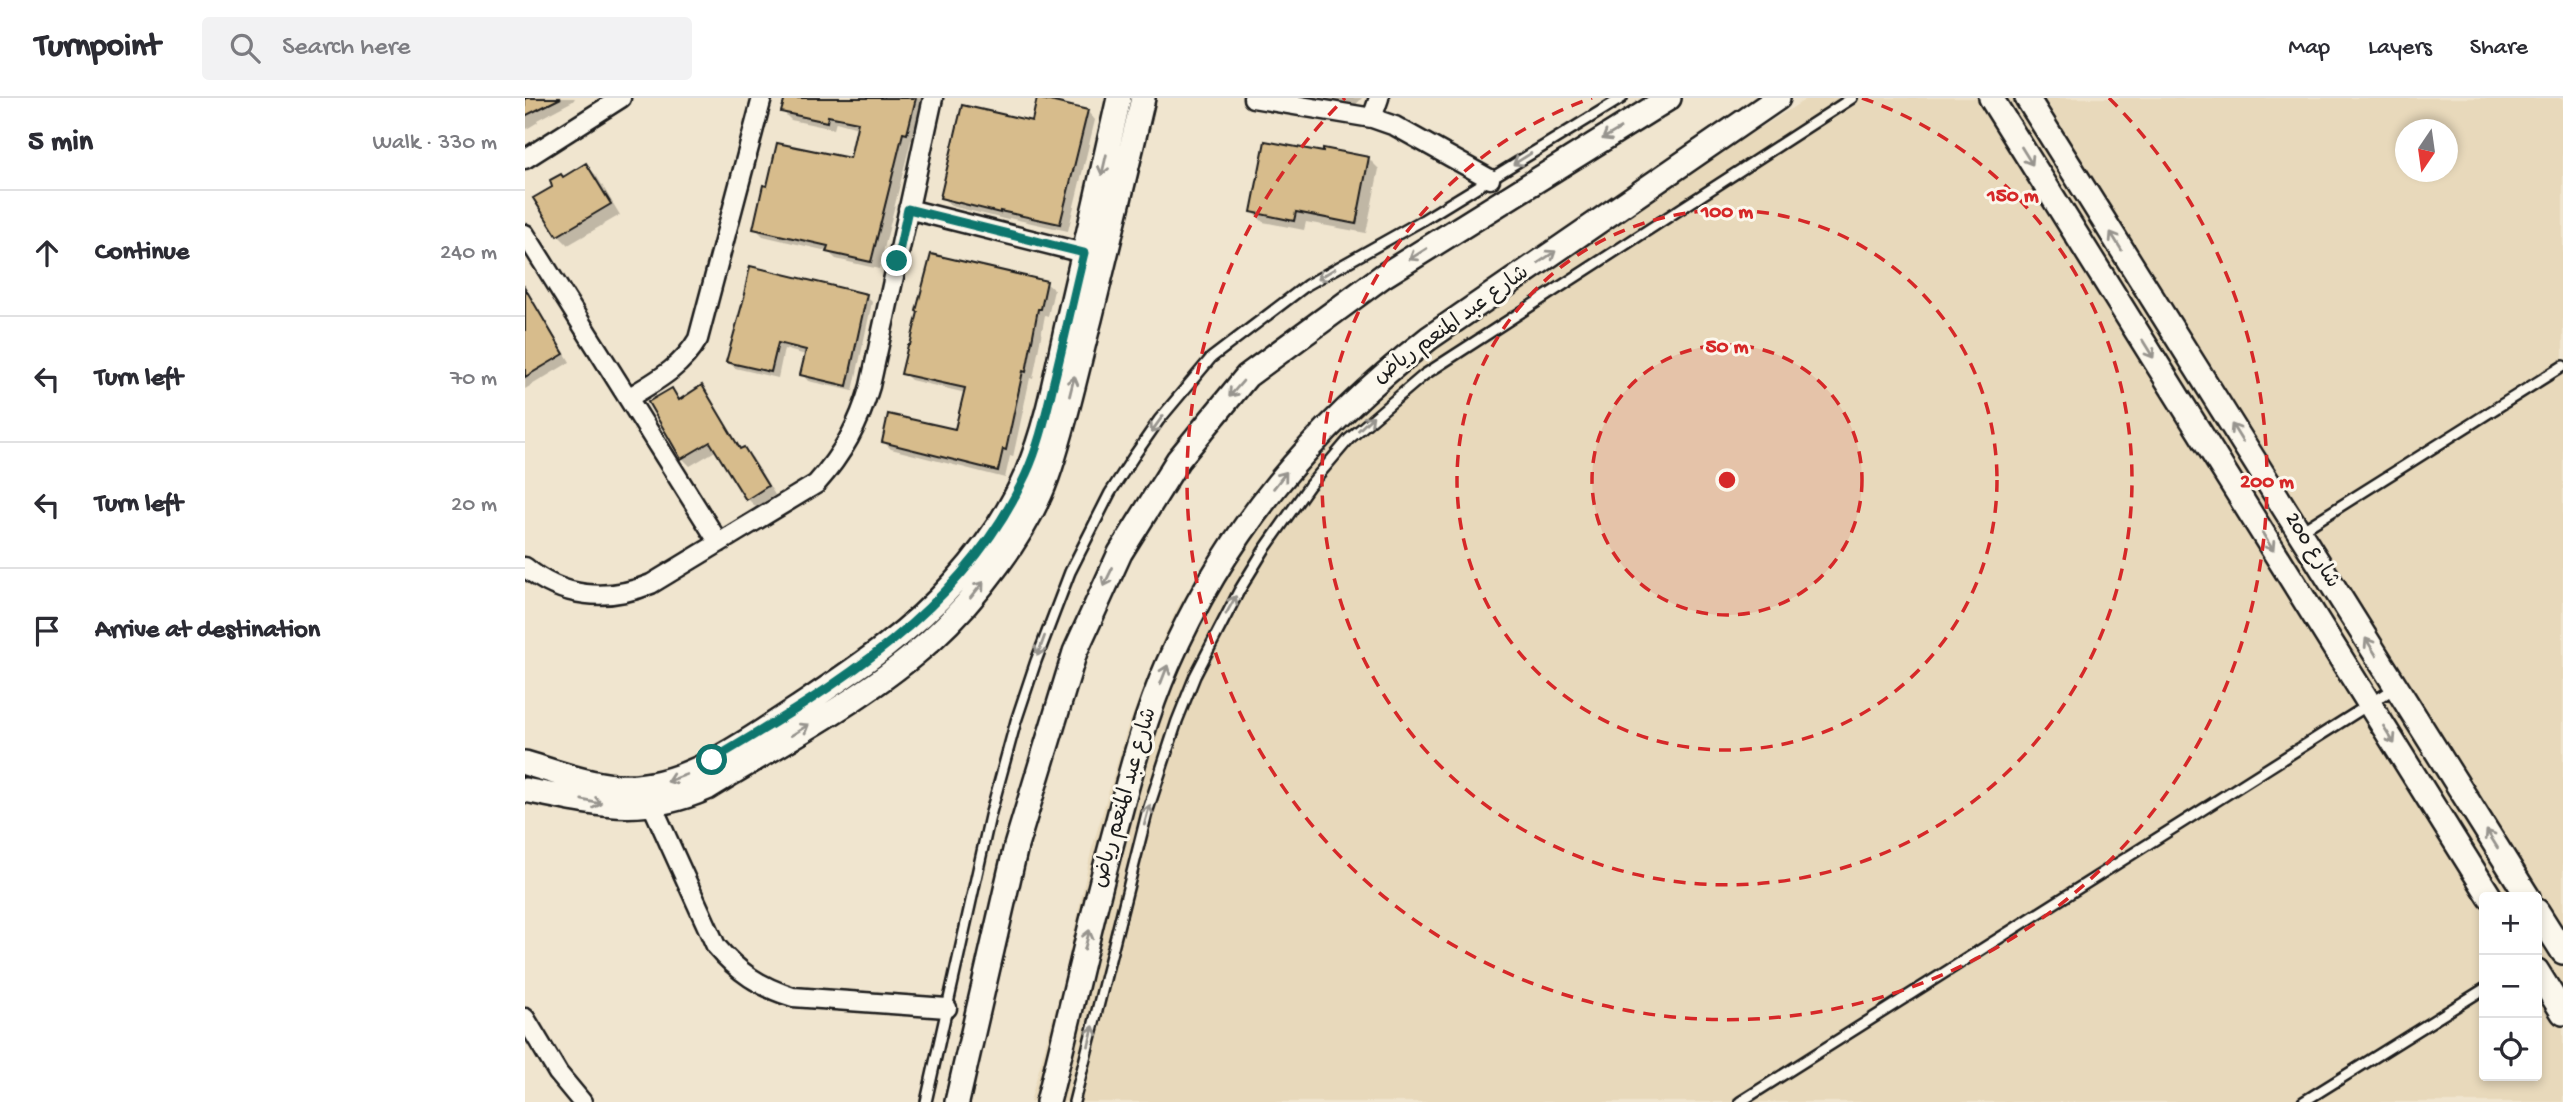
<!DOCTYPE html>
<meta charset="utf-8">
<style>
:root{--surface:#fff;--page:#f2f2f3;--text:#2b2b33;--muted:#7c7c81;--line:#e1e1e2}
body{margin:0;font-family:"Gochi Hand","Playpen Sans Arabic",sans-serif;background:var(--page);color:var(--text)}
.controls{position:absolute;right:21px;bottom:21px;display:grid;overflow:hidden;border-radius:7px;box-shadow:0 4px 10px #0003}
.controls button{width:63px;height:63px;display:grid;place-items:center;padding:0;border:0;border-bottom:2px solid var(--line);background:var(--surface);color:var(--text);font:35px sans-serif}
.compass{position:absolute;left:1870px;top:21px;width:63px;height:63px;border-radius:50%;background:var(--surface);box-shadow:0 4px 10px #0003;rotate:193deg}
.stop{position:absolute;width:21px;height:21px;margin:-16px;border:5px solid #0f766e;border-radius:50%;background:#fff}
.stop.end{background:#0f766e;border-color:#fff;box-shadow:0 2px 7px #0008}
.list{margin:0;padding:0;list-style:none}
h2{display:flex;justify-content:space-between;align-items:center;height:91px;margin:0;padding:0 28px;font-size:30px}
h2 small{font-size:23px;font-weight:400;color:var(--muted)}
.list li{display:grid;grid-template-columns:46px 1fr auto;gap:21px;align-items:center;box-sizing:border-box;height:126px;padding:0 28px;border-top:2px solid var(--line)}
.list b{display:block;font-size:26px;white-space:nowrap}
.list em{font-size:23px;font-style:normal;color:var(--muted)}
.icon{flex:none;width:38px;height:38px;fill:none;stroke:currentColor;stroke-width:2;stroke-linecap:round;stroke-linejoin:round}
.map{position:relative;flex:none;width:2038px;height:1004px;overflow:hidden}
header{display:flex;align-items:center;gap:42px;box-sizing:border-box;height:98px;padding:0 35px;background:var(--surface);border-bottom:2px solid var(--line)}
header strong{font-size:33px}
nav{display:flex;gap:38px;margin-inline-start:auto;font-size:24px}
.search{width:490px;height:63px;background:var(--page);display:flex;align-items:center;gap:18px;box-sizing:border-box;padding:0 24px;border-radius:7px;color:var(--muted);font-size:26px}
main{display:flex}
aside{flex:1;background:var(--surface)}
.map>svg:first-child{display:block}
.built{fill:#e8d9bb;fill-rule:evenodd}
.shadow{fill:#0003}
.building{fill:#d7bc8c;stroke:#1c1c1c;stroke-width:2}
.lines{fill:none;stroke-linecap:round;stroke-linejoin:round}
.service-casing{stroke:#1c1c1c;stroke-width:14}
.minor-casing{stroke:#1c1c1c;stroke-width:23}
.tertiary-casing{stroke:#1c1c1c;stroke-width:28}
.service{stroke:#fbf7ec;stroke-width:9}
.minor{stroke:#fbf7ec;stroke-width:18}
.tertiary{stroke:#fbf7ec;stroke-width:23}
.oneway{stroke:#97948e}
.route{stroke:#0f766e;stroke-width:9}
.ring{fill:none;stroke:#d62828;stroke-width:3.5;stroke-dasharray:12 9}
.labels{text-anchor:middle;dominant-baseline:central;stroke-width:6;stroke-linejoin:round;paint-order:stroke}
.street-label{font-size:21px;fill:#1c1c1c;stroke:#fbf7ec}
.centre{fill:#d62828;stroke:#fbf7ec;stroke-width:3.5}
.ring-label{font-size:21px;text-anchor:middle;font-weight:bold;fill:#d62828;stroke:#fbf7ec;stroke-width:6;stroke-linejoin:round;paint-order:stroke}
</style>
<header>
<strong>Turnpoint</strong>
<div class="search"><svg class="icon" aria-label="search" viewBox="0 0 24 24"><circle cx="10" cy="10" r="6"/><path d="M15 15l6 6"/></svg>Search here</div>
<nav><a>Map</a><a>Layers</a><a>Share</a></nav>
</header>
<main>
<aside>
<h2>5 min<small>Walk · 330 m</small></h2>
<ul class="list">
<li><svg class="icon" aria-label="ahead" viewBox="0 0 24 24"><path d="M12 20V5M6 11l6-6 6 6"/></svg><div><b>Continue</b></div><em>240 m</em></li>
<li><svg class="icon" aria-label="left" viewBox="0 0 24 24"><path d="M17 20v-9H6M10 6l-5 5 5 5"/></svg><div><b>Turn left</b></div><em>70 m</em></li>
<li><svg class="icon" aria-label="left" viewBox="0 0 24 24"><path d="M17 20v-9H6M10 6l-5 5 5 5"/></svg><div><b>Turn left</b></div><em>20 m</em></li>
<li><svg class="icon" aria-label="arrive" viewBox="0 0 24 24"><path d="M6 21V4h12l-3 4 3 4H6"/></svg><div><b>Arrive at destination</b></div></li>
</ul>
</aside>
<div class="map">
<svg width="2038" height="1004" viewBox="0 0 2038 1004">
<rect width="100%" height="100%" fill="#f0e5cf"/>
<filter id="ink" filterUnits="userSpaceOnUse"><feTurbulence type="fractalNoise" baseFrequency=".0143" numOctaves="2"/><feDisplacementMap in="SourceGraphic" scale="14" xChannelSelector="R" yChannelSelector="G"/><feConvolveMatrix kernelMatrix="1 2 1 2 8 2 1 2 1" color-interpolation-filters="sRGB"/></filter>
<g filter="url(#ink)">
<path class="built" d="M1283,0H2038V1004H505L540,876L566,754L602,631L637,543L653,509L689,455L738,389L901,240ZM1881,32H1923V74H1881ZM1959,799H2012V978H1959Z"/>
<path class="shadow" d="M0,0H50L48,3L12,22L13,24L0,32Z
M262,0H399L390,43L386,42L354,171L311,161L302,153L238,138L230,130L243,90L326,62L333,30L311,24L309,31L266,22L258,14Z
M774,0H837L826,12Z
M562,13L570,22L543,133L484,120L483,122L426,108L417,99L508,25Z
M799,56L843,60L854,71L841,135L781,124L779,132L738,124L728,114Z
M61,67L71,77L95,117L43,147L33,137L38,81Z
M521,185L529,192L523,218L520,217L508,281L505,280L488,359L485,358L480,380L366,351L359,344L432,334L441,295L386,282L378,275Z
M341,198L347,204L328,293L283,283L277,276L281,257L259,251L253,280L210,270L203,264Z
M0,200L14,212L45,264L0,291Z
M176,290L184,298L217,352L227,359L250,397L231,409L223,401L192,352L165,368L157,360L147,292L157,303Z"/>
<path class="building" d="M0,0H36L0,18Z
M260,0H391L382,36L378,35L346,164L301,154L303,148L228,131L238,87L242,88L252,45L325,60L333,24L303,18L302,24L256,14Z
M512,0L563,12L535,126L475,113V115L415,100L437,7L507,23Z
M740,43L798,54V50L844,59L831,126L771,114L769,123L726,114Z
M61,65L86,106L32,138L8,100L27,89L25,82L36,76L38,79Z
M406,156L522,183L516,211H513L501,274L498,273L481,352L478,351L473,373L357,344L363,316L430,331L440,290L376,276L383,247H385L393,214L391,213Z
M225,168L342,196L322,288L275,277L281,252L253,245L246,274L201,264L220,196H219Z
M0,190L39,256L0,279Z
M177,287L215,351L219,349L243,388L221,402L185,344L156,361L123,304L147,290L154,302Z"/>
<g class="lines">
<defs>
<path id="service" d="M1776,433L2038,268
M401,1004L465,718L491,623L511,563L545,474L585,395L609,358L634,322L686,260L782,187L898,122L1097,0
M549,1004L622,715L652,623L670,578L714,493L739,452L784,388L824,341L899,277L1327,0
M1215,1004L1870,590
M1778,1004L1959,891"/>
<path id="minor" d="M728,0L847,20L870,28L965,81
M847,20L854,0
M0,61L96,0
M383,111L570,158
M0,136L194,445
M103,300C131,283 156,270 173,241L237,0
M0,469C37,500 82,504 126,486L291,386C318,356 334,326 345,288L408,0
M127,707L191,848C213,874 235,889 268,899L422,910
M0,920L33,975L57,1004"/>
<path id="tertiary" d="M1466,0L1965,799
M1502,0L2003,799
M0,665C27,673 65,687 92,688C158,693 220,644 273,610C329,572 384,536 429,485C458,453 485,414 502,375C522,328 531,276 542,227C560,151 577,76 594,0
M0,692C69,705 114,720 182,690C256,644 342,600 406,542C450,502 502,435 522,379C540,328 551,274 565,221C583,147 601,74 618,0
M2012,813L2038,854
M2012,873L2038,915
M432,1004L491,748L550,554L595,455L653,362L722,278L858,178L1144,0
M523,1004C547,910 567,815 593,722C607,669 621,616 643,566C702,431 789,330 904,240L1253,0"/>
</defs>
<use href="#service" class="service-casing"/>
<use href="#minor" class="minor-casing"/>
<use href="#tertiary" class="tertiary-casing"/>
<use href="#service" class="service"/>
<use href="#minor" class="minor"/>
<use href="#tertiary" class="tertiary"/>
</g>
<defs><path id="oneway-shaft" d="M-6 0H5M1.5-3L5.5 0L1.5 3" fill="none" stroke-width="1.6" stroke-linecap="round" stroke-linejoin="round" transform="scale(1.75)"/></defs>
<g class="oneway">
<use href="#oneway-shaft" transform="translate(1086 36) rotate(149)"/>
<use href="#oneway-shaft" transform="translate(1502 58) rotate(58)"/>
<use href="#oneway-shaft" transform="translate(997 61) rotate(148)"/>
<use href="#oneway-shaft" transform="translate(579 67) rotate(103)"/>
<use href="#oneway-shaft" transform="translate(1591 143) rotate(-122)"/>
<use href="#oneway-shaft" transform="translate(893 156) rotate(148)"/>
<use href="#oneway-shaft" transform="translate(1022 159) rotate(-34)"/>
<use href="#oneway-shaft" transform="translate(801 176) rotate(149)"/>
<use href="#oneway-shaft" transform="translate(1623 251) rotate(58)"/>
<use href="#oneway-shaft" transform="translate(547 288) rotate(-76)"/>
<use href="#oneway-shaft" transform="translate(711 291) rotate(131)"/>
<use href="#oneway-shaft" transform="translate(841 325) rotate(-44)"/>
<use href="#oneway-shaft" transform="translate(632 326) rotate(126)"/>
<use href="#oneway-shaft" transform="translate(1712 335) rotate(-122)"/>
<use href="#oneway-shaft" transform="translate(755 382) rotate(-52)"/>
<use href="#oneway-shaft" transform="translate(1743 444) rotate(58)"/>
<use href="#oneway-shaft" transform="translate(583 479) rotate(116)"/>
<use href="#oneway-shaft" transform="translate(452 492) rotate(-51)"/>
<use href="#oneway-shaft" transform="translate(706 507) rotate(-61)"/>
<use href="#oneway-shaft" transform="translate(516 548) rotate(110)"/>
<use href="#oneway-shaft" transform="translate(1846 549) rotate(-122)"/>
<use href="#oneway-shaft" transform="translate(639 577) rotate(-69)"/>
<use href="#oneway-shaft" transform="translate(275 632) rotate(-32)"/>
<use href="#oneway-shaft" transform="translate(1864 637) rotate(58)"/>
<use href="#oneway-shaft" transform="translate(152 680) rotate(160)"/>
<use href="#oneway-shaft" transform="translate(67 704) rotate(12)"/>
<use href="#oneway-shaft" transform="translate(622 717) rotate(-75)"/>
<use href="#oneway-shaft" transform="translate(1967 741) rotate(-122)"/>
<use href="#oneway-shaft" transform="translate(562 842) rotate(-76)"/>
<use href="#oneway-shaft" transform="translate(566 938) rotate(-76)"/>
</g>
</g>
<g class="lines" filter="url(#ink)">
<path class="route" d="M187,662C310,589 439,512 501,376C515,346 522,311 530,279C540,238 549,196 559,155L383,111L372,163"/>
</g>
<circle cx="1202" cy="382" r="135" fill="#d62828" fill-opacity=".12"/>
<g class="ring">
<circle cx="1202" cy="382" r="135"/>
<circle cx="1202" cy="382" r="270"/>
<path d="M1337 0A405 405 0 1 1 1067 0"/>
<path d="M1584 0A540 540 0 1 1 820 0"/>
</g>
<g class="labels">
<g class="street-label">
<text transform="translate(927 228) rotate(-36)">شارع عبد المنعم رياض</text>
<text transform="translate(1786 453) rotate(58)">شارع 200</text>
<text transform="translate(601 700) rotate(-74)">شارع عبد المنعم رياض</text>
</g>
</g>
<circle cx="1202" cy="382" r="10" class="centre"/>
<g class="ring-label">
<text x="1488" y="103">150 m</text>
<text x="1202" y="119">100 m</text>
<text x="1202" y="254">50 m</text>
<text x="1742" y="389">200 m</text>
</g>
</svg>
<div class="controls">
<button>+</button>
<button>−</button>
<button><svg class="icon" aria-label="locate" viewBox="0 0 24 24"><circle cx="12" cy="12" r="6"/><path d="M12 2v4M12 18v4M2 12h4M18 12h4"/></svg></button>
</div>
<svg class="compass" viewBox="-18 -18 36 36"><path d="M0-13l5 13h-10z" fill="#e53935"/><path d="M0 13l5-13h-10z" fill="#7c7c81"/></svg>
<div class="stop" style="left:187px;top:662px"></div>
<div class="stop end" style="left:372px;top:163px"></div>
</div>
</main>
